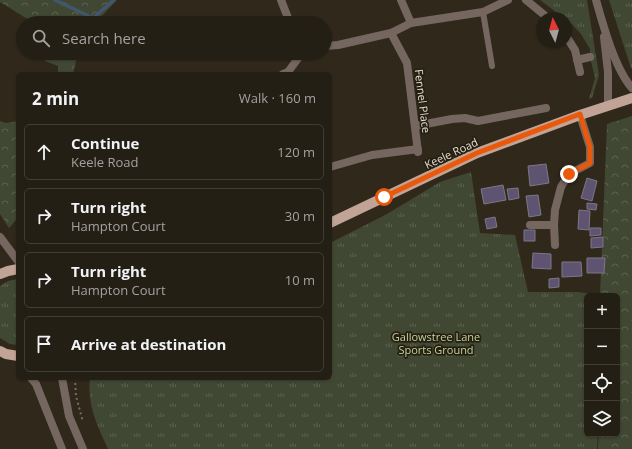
<!DOCTYPE html>
<meta charset="utf-8">
<style>
:root{--surface:#241f14;--page:#302c22;--text:#f1f3f6;--muted:#a3a2a0;--line:#413d34}
body{margin:0;font-family:"Open Sans",sans-serif;background:var(--page);color:var(--text)}
.controls{position:absolute;right:12px;bottom:12px;display:grid;overflow:hidden;border-radius:6px;box-shadow:0 1px 3px #0004}
.controls button{width:36px;height:36px;display:grid;place-items:center;padding:0;border:0;border-bottom:1px solid var(--line);background:var(--surface);color:var(--text);font:20px sans-serif}
.compass{position:absolute;left:536px;top:12px;width:36px;height:36px;border-radius:50%;background:var(--surface);box-shadow:0 1px 3px #0004;rotate:354deg}
.stop{position:absolute;width:12px;height:12px;margin:-9px;border:3px solid #ea580c;border-radius:50%;background:#fff}
.stop.end{background:#ea580c;border-color:#fff;box-shadow:0 1px 4px #0008}
.list{margin:0;padding:0;list-style:none}
h2{display:flex;justify-content:space-between;align-items:center;height:52px;margin:0;padding:0 16px;font-size:17px}
h2 small{font-size:13px;font-weight:400;color:var(--muted)}
.list li{display:grid;grid-template-columns:26px 1fr auto;gap:12px;align-items:center;box-sizing:border-box;height:56px;margin:0 8px 8px;padding:0 8px;border:1px solid var(--line);border-radius:6px}
.list b{display:block;font-size:15px;white-space:nowrap}
.list p{margin:0;font-size:13px;white-space:nowrap;color:var(--muted)}
.list em{font-size:13px;font-style:normal;color:var(--muted)}
.icon{flex:none;width:22px;height:22px;fill:none;stroke:currentColor;stroke-width:2;stroke-linecap:round;stroke-linejoin:round}
.map{position:relative;flex:none;width:632px;height:449px;overflow:hidden}
.search{position:absolute;background:var(--surface);box-shadow:0 1px 3px #0004;left:16px;top:16px;width:316px;height:44px;display:flex;align-items:center;gap:10px;box-sizing:border-box;padding:0 14px;border-radius:22px;color:var(--muted);font-size:15px}
.panel{position:absolute;background:var(--surface);box-shadow:0 1px 3px #0004;left:16px;top:72px;width:316px;height:308px;border-radius:6px}
.map>svg:first-child{display:block}
.grass{fill:url(#grass-tufts)}
.forest{fill:url(#forest-crowns)}
.lines{fill:none;stroke-linecap:round;stroke-linejoin:round}
.stream{stroke:#42566e;stroke-width:3.5}
.building{fill:#5e5471;stroke:#7c7687}
.path{stroke:#767064;stroke-width:2;stroke-dasharray:2 3;stroke-linecap:butt}
.service{stroke:#756760;stroke-width:6}
.minor{stroke:#756760;stroke-width:8}
.tertiary{stroke:#756760;stroke-width:8}
.primary{stroke:#c1a495;stroke-width:10}
.route{stroke:#ea580c;stroke-width:5}
.labels{text-anchor:middle;dominant-baseline:central;stroke-width:3.5;stroke-linejoin:round;paint-order:stroke}
.street-label{font-size:11px;fill:#e4e0d7;stroke:#261f11}
.park-label{font-size:11px;fill:#bfd39c;stroke:#261f11}
</style>
<div class="map">
<svg width="632" height="449" viewBox="0 0 632 449">
<defs>
<pattern id="grass-tufts" width="24" height="20" patternUnits="userSpaceOnUse"><rect width="24" height="20" fill="#404833"/><path d="M3 7l-1-3M5 7V3M7 7l1-3M15 17l-1-3M17 17v-4M19 17l1-3" fill="none" stroke="#5b6250"/></pattern>
<pattern id="forest-crowns" width="20" height="18" patternUnits="userSpaceOnUse"><rect width="20" height="18" fill="#404833"/><path d="M2 6a3 3 0 1 1 6 0M12 15a3 3 0 1 1 6 0" fill="none" stroke="#5b6250"/></pattern>
</defs>
<rect width="100%" height="100%" fill="#30291b"/>
<path class="grass" d="M540,0H587L599,75L592,98L589,99L595,78L590,57V49L581,34L566,18H564Z
M609,0H632V69L631,68Z
M471,172L480,233L515,235L528,292H578L600,295L587,296V434H598L597,449H108C97,425 87,405 90,378H330V243L387,214L440,182Z
M18,279V345L10,344L0,338V286L8,281Z"/>
<path class="forest" d="M0,0H117L95,23H34L0,2Z
M47,53H78L73,74H58V66L45,61Z
M632,116V449H598L599,434H617V296H600L607,124Z
M0,121L6,123L18,121V215L16,220L9,228L0,214Z"/>
<g class="lines">
<path class="stream" d="M55,0L93,18L114,0"/>
</g>
<path class="building" d="M546,164L549,183L530,186L528,166Z
M587,178L597,181L592,201L581,198Z
M503,185L506,200L484,204L481,189Z
M518,188L519,198L509,200L507,189Z
M538,195L541,215L529,217L526,196Z
M587,203L597,204L596,210L587,209Z
M579,210L590,211L589,230L578,229Z
M495,217L497,227L487,229L485,219Z
M590,228H601V235L590,236Z
M524,230H535V241H524Z
M603,237V247L591,248V238Z
M533,253L551,254V269L532,268Z
M587,258H605L604,273H587Z
M562,262H581L582,276L562,277Z
M559,278V287L549,288V279Z"/>
<g class="lines">
<path class="path" d="M75,378L76,396L83,422"/>
<path class="service" d="M483,12L492,66"/>
<path class="minor" d="M281,0L290,23
M401,0L411,23
M526,0L548,18
M596,0C603,25 615,69 632,88
M391,33L407,63L418,152
M566,36L575,50L580,72
M604,37L608,72V106
M325,46L338,45L391,33L411,23L483,12L508,0
M577,60L590,57
M283,74L288,72L302,53
M415,126L452,119L465,118L478,121L546,108
M330,167L372,155L418,149
M530,225H554
M555,245L554,225L555,210L561,187L569,174L590,163V147L580,115"/>
<path class="tertiary" d="M0,237L18,261
M31,378L36,384L62,449
M62,378L69,416L83,449"/>
<path class="primary" d="M330,223L477,153L580,115L632,98
M0,274L8,271L18,269
M0,351L6,354L18,356"/>
</g>
<g class="lines">
<path class="route" d="M384,197L477,153L580,114L590,147V163L569,174"/>
</g>
<g class="labels">
<g class="street-label">
<text transform="translate(423 101) rotate(83)">Fennel Place</text>
<text transform="translate(451 153) rotate(-25)">Keele Road</text>
</g>
<g class="park-label">
<text x="436" y="336">Gallowstree Lane<tspan x="436" dy="13">Sports Ground</tspan></text>
</g>
</g>
</svg>
<div class="controls">
<button>+</button>
<button>−</button>
<button><svg class="icon" aria-label="locate" viewBox="0 0 24 24"><circle cx="12" cy="12" r="6"/><path d="M12 2v4M12 18v4M2 12h4M18 12h4"/></svg></button>
<button><svg class="icon" aria-label="layers" viewBox="0 0 24 24"><path d="M12 4l9 5-9 5-9-5zM3 14l9 5 9-5"/></svg></button>
</div>
<svg class="compass" viewBox="-18 -18 36 36"><path d="M0-13l5 13h-10z" fill="#e53935"/><path d="M0 13l5-13h-10z" fill="#a3a2a0"/></svg>
<div class="stop" style="left:384px;top:197px"></div>
<div class="stop end" style="left:569px;top:174px"></div>
<div class="search"><svg class="icon" aria-label="search" viewBox="0 0 24 24"><circle cx="10" cy="10" r="6"/><path d="M15 15l6 6"/></svg>Search here</div>
<section class="panel">
<h2>2 min<small>Walk · 160 m</small></h2>
<ul class="list">
<li><svg class="icon" aria-label="ahead" viewBox="0 0 24 24"><path d="M12 20V5M6 11l6-6 6 6"/></svg><div><b>Continue</b><p>Keele Road</p></div><em>120 m</em></li>
<li><svg class="icon" aria-label="right" viewBox="0 0 24 24"><path d="M7 20v-9h11M14 6l5 5-5 5"/></svg><div><b>Turn right</b><p>Hampton Court</p></div><em>30 m</em></li>
<li><svg class="icon" aria-label="right" viewBox="0 0 24 24"><path d="M7 20v-9h11M14 6l5 5-5 5"/></svg><div><b>Turn right</b><p>Hampton Court</p></div><em>10 m</em></li>
<li><svg class="icon" aria-label="arrive" viewBox="0 0 24 24"><path d="M6 21V4h12l-3 4 3 4H6"/></svg><div><b>Arrive at destination</b></div></li>
</ul>
</section>
</div>
